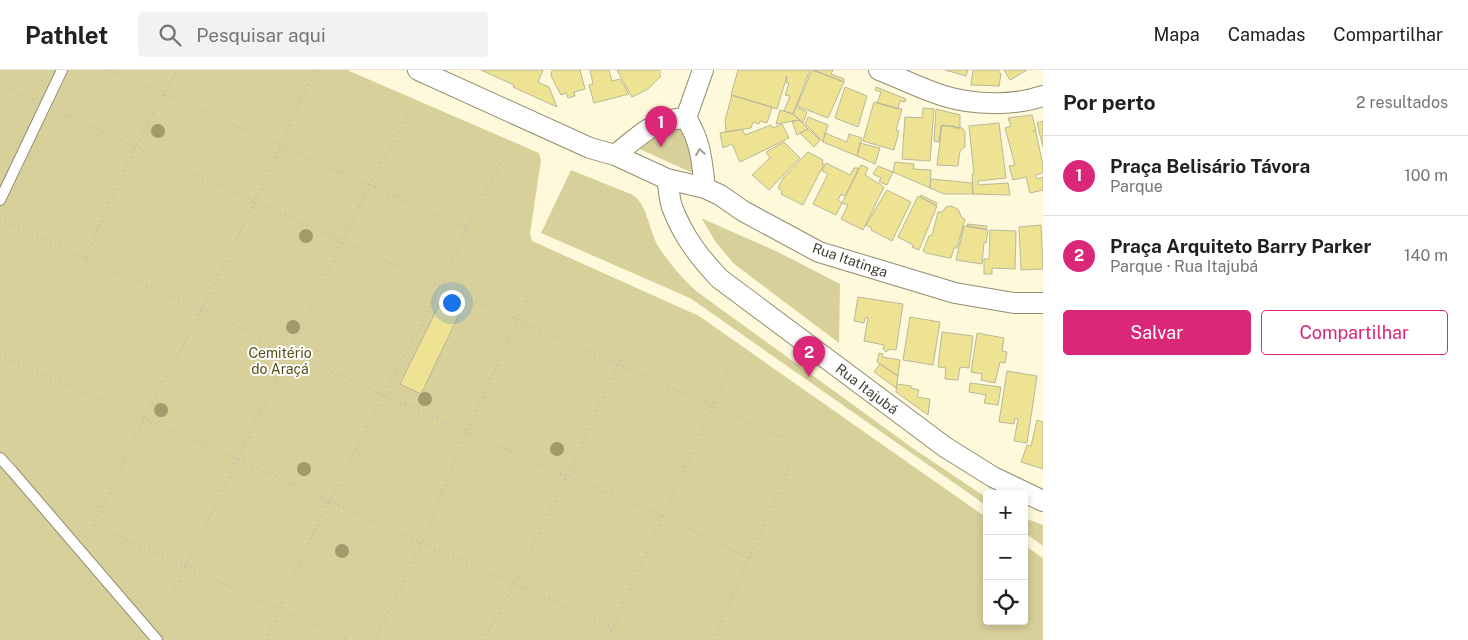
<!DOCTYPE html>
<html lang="pt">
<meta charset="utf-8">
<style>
:root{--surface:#fff;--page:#f2f2f2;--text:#202124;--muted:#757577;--line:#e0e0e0;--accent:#db2777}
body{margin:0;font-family:"Public Sans",sans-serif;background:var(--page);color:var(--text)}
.controls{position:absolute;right:15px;bottom:15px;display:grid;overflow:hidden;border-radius:5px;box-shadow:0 2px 8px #0003}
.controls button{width:45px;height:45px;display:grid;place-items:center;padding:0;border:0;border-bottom:1px solid var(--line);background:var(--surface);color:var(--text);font:25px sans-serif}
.you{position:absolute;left:451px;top:232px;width:18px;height:18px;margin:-12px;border:4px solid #fff;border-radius:50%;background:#1a73e8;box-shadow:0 0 0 8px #1a73e833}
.badge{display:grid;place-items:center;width:32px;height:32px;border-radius:50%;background:var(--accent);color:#fff;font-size:16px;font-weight:700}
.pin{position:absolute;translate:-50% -41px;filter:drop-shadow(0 1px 2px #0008)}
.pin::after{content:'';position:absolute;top:26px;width:18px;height:15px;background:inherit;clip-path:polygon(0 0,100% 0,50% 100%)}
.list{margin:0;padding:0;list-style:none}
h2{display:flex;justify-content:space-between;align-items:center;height:65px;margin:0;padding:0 20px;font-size:21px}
h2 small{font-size:16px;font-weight:400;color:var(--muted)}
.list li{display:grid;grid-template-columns:32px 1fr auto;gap:15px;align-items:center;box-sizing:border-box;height:80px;padding:0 20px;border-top:1px solid var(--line)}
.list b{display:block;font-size:19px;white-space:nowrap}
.list p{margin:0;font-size:16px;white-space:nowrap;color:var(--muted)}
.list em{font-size:16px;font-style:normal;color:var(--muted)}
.actions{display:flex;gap:10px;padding:15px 20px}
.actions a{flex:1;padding:11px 0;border:1px solid var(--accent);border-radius:5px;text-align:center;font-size:18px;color:var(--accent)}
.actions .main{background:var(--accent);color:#fff}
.icon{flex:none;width:28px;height:28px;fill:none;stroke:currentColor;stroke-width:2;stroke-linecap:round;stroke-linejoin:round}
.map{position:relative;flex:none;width:1043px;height:570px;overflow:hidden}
header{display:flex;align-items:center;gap:30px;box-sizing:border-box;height:70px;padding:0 25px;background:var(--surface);border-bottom:1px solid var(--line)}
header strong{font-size:24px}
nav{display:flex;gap:28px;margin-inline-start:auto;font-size:18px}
.search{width:350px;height:45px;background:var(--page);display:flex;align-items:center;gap:12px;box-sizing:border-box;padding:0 18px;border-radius:5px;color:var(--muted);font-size:19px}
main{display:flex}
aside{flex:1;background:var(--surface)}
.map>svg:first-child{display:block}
.green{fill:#d7d09b}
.building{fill:#eee293;stroke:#bbb79a}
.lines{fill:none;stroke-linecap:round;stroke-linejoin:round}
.lane-casing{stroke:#918d71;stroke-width:12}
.street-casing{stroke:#918d71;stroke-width:22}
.path{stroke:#c4c0a7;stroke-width:3;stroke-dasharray:1 4;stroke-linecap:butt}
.lane{stroke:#fff;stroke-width:10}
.street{stroke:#fff;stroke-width:20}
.tree{fill:#a19b6b}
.oneway{stroke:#9f9e98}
.labels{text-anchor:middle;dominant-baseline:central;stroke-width:4;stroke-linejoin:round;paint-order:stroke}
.street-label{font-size:14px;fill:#3f3d31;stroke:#fff}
.park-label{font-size:14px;fill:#564e11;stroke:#fff}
</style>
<header>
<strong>Pathlet</strong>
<div class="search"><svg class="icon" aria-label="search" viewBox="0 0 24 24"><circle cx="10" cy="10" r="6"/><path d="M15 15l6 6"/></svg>Pesquisar aqui</div>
<nav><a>Mapa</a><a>Camadas</a><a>Compartilhar</a></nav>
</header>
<main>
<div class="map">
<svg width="1043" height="570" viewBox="0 0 1043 570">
<rect width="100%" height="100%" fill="#fdf9da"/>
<path class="green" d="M0,0H347L539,83L541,90L530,164L532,171L699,246L987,448V551H1024V475L1043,488V570H0Z
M680,51L685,64L695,104L635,77L658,66Z
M571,100L633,125C647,134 649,160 658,176C669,193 681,207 696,221L914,379L987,428V436L690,228L541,163Z
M703,149L778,182L840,214L839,273L733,193L715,171L702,149Z
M1024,448L1043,455V476L1024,462Z"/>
<path class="building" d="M481,0H543L538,12L549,17L557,37L513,17L514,15Z
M552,0H580L585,19L574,22L575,26L568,28L566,23L561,25L551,6Z
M590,0H609L612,11L620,9L629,24L594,33L589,15L593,14Z
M617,0H659L661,2L659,4L661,6L648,19L632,27Z
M738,0H810L793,44L784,41L790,26L785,25L789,13H786L787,6L777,39L731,25Z
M812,0L844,12L828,48L797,36Z
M814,0H833L831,4L844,9V12Z
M945,0H968L966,6Z
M973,0H998L1001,4L999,16L971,15Z
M1004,0H1027L1010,10Z
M845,17L867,26L858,57L835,48Z
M876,17L906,29L905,32L900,31L898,39L877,33L881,22L875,20Z
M732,25L772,37L767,53L760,51L759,54L753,52L751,58L726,62L725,50Z
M874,32L902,39L896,60L899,61L894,80L863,71Z
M796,37L807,42L803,53L793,44Z
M923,38L934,39L930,91L902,89L905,47L922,48Z
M936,39L960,45V58H954V56H941L939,72L934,71Z
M780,40L793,44L800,50L776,54Z
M1032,45L1036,61H1033L1036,62L1043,96V103L1036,105L1037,109L1043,107V120L1030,123L1026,107L1013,110L1009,96L1015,95L1005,58L1011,56L1008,48Z
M808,47L828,55L823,72L805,54Z
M800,50L808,59L797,65L792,51Z
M1043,51V77L1037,53Z
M999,53L1006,108L978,111V115L1008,113L1010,125L973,124L972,104H974L969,56Z
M782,54L789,68L740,92L732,74L723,78L720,63L742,59L745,65L771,55L773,58Z
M942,55L962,58L965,62V77L960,81L958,96L937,95Z
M808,59L820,70L814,77L800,63Z
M825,63L847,72L849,64L862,68L857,86L823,72Z
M784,72L800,88L769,120L752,105L770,88L766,82Z
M860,73L880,78L875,94L857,86Z
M808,82L823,90L822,93L824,94L803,135L781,124L782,121L778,118L783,108Z
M895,92L914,94L913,99L931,100L930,118L893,102Z
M826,93L850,105L854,98H859L845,126L841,124L838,130L842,133L836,145L813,134L828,104L822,101Z
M861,95L868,98L865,105L884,117L863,160L841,149L848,135L842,133Z
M878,96L893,102L887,115L879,112L881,108L873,104Z
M931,109L972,113L973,124H944L930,118Z
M887,120L911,132L892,171L871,160L872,158L866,155Z
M921,125L937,133L936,135L920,127Z
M918,126L937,136L919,180L912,177L913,175L898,167Z
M951,136L958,139L962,148L965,149L957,178H954L951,188H949L926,183L923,181L929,166L932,165L938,142H942L946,137Z
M967,154L987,156L986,159L967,156Z
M1041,155L1043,199L1021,200L1019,157Z
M964,156L988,160L986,173L984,172L982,194L956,190Z
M990,160L1016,161L1015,199L992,198V204H984V189H989Z
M443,227L463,236L421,324L400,314Z
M858,227L903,234L896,280L890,279L886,282L883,279L884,275L864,271L868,248H865L864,253L854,251Z
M910,247L940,252L933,295L903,290Z
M942,262L973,266L969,298L960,297L958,310L945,309L946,298L938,297Z
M977,263L1004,268L1002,281L1007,282L1005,293L1000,292L995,313L981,310L982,304L971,302Z
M879,283L883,284L882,287L900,290L898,306L877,292Z
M880,294L898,306L896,318L874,302Z
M1007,301L1037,306L1027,373L1014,371L1018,349L1015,348L1014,354L999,352Z
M970,313L1001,317L998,335L984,333L986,325L969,322Z
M897,314L911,316V318L919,320L917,327L930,329L928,345L896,322Z
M1037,350L1043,352V399L1021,392L1027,375L1031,376Z"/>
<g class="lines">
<defs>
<path id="lane" d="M0,130L62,0
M0,388L12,401L157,570"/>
<path id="street" d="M418,0L590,78L615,85L667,109L705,118L720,125L743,141L819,182L955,223L1014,233H1043
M879,0C900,8 922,19 944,26C973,35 1014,36 1043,26
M686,48C701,71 702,92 705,118
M686,48L703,0
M615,85C641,65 652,50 686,48
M667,109C669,118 669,128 672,137C683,166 699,187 720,209L945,377L993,407L1043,431"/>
</defs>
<use href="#lane" class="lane-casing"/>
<use href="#street" class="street-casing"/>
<path class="path" d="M109,0L467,158
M0,15L34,30
M57,41L441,216L798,374
M0,150L202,240L383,325L567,406L663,446L749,488
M85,188L135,77L177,0
M0,286L237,389L422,473L613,557
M94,455L348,570
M87,469L144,348L202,240L255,131L315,0
M172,525L369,116L411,39
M267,570C314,448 382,334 440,217C450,198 457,178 467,158C480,131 495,105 509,78
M375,570L422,473L467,362L533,215
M484,570L514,514L567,406L628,273
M607,570L731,295
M713,570L793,389"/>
<use href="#lane" class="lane"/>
<use href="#street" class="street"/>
</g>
<g class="tree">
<circle cx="158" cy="61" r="7"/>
<circle cx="306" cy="166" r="7"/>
<circle cx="293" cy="257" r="7"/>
<circle cx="425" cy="329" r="7"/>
<circle cx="161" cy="340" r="7"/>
<circle cx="557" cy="379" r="7"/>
<circle cx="304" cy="399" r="7"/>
<circle cx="342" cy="481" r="7"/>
</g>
<defs><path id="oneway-chevron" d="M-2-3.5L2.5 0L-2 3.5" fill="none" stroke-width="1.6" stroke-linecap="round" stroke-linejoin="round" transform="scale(1.25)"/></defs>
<use class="oneway" href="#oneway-chevron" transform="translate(700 82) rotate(-99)"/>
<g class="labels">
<g class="street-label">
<text transform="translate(850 190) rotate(19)">Rua Itatinga</text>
<text transform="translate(867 319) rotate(37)">Rua Itajubá</text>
</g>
<g class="park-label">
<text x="280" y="283">Cemitério<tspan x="280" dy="16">do Araçá</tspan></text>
</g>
</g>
</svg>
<div class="controls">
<button>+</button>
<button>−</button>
<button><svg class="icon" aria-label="locate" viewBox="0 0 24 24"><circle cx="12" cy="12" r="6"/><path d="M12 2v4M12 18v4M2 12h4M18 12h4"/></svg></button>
</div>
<div class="you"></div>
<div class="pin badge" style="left:661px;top:77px">1</div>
<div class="pin badge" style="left:809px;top:307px">2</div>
</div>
<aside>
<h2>Por perto<small>2 resultados</small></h2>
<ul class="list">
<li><span class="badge">1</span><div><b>Praça Belisário Távora</b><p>Parque</p></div><em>100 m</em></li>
<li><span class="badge">2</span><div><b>Praça Arquiteto Barry Parker</b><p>Parque · Rua Itajubá</p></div><em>140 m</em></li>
</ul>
<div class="actions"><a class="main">Salvar</a><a>Compartilhar</a></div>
</aside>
</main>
